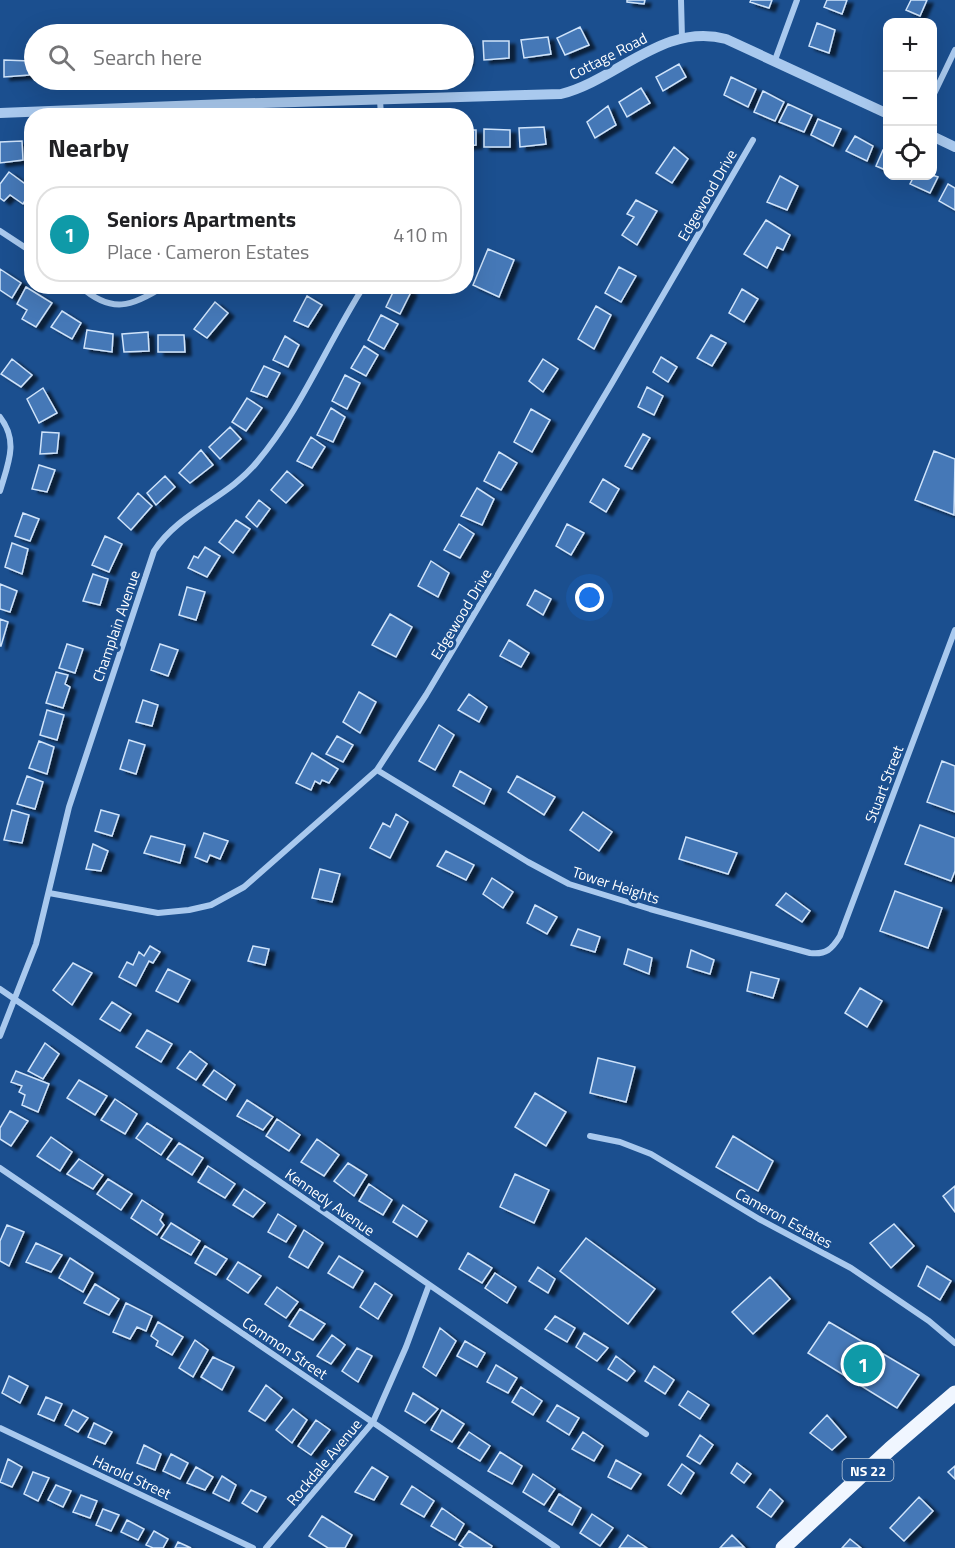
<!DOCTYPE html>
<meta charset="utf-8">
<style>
:root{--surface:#fff;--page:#f2f2f2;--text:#202124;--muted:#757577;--line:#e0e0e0;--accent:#b45309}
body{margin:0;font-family:"Titillium Web",sans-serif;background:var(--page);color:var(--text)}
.controls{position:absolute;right:18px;top:18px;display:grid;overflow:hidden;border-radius:12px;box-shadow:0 6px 24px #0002}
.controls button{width:54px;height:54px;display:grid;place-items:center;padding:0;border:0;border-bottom:2px solid var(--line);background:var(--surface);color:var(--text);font:30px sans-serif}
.you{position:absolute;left:590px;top:598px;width:21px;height:21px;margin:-15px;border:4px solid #fff;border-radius:50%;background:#1a73e8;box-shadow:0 0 0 9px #1a73e833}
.badge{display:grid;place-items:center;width:39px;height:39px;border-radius:50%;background:var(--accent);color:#fff;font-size:20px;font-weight:700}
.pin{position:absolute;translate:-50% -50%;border:3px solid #fff;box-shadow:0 2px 6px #0006}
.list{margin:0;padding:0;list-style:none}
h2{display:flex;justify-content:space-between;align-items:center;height:78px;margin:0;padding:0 24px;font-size:26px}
h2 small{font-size:20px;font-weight:400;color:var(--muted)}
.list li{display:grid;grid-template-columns:39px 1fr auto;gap:18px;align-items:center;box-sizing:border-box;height:96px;margin:0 12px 12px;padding:0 12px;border:2px solid var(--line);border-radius:24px}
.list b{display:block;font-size:22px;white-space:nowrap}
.list p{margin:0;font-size:20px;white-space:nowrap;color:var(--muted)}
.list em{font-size:20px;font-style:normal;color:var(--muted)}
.icon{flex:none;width:33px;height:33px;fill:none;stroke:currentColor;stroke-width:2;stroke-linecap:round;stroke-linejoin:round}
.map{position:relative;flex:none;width:955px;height:1548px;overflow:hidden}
.search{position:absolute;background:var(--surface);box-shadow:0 6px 24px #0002;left:24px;top:24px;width:450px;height:66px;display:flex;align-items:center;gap:15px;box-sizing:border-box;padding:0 21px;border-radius:33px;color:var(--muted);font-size:22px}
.panel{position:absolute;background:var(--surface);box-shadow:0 6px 24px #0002;left:24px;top:108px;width:450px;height:186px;border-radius:24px}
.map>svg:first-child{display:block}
.building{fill:#4478b7;stroke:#cfe3fa;stroke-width:1.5;filter:url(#shadow)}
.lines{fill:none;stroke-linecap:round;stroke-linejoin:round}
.minor{stroke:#a9c9ee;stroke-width:6}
.tertiary{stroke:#a9c9ee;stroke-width:10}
.primary{stroke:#f0f6ff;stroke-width:15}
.labels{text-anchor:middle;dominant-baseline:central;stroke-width:6;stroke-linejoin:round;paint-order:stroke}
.shield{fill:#1b4f8f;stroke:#bbcadd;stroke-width:1.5}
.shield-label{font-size:14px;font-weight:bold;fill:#fff}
.street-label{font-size:15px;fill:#fff;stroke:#1b4f8f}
</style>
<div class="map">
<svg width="955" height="1548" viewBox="0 0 955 1548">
<defs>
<filter id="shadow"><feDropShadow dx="6" dy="3.5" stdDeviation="1.5" flood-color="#0009"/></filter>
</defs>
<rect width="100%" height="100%" fill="#1b4f8f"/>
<path class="building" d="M627,0H645L644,4L627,2Z
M751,0H772L769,8L750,2Z
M827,0H847L842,14L824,7Z
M911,0H927L920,16L906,10Z
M817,23L835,30L829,53L809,46Z
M580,27L589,45L565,55L557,38Z
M548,37L551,54L524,58L521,40Z
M483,41H509V58L484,60Z
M467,44V62L464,63V45Z
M4,60L30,61L29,75L4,77Z
M679,64L686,77L663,91L656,77Z
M731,77L756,89L748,107L724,95Z
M641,88L650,103L627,117L619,102Z
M763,91L784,102L775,121L754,112Z
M788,104L812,115L804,132L779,122Z
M608,106L616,125L595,138L587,122Z
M818,119L841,129L833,146L811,135Z
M544,127L546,144L520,147L519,128Z
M484,129L510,130V147H484Z
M466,130H476V145L466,146Z
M855,136L873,146L867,161L846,151Z
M22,141L23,160L0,163V142Z
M674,147L688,159L672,183L656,173Z
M883,150L888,152V171L876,166Z
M9,172L32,189L23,204L10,195L4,201L0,198V184Z
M932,175L938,177L930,193L910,184L914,176Z
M780,176L798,186L787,210L767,202Z
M948,184L955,188V210L939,201Z
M636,200L657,211L637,245L622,235L634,217L627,214Z
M766,220L790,235L783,250L777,247L767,268L744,254Z
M488,249L514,260L499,297L473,285Z
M619,267L636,276L621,302L605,293Z
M0,269L21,283L12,298L0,290Z
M396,286H402L411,292L400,314L386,307Z
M26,287L52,303L36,327L22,319L27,310L17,304Z
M742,289L758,299L744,322L729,313Z
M307,296L322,305L308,327L294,321Z
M215,302L228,313L207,338L194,329Z
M596,306L611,315L594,349L578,339Z
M62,311L81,323L72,339L51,327Z
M381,315L398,324L384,349L368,340Z
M87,330L113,334L112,352L84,348Z
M148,332L149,351L124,352L122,334Z
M158,335H184L185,352H158Z
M711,335L726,343L712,366L697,358Z
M285,336L299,345L288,367L273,360Z
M364,346L378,355L366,376L351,368Z
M661,357L677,367L668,382L653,372Z
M12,359L32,375L21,387L1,374Z
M543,359L558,369L543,392L529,381Z
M264,366L280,373L267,397L251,391Z
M345,375L360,383L347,409L332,401Z
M647,387L663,396L654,415L638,407Z
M43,388L57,413L39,423L27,399Z
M247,398L262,408L246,431L232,422Z
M331,408L345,417L333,442L317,435Z
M531,409L550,420L532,452L514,442Z
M230,427L241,439L220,459L209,447Z
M42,432L59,433L57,453L40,454Z
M643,434L650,438L632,469L625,466Z
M311,437L325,447L312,468L297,461Z
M201,450L213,465L190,483L179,473Z
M934,451L955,459L954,515L915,500Z
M499,452L517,463L501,490L484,481Z
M39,465L55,470L47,492L32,489Z
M287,471L303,485L286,503L271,490Z
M165,476L175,487L156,505L147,493Z
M603,479L619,489L606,512L590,502Z
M477,488L494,499L482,525L461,516Z
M138,493L152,506L131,530L118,518Z
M259,500L270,509L257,527L246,517Z
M23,513L39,519L30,541L15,536Z
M236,520L250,529L233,553L219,542Z
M459,524L474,534L460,558L444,550Z
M567,524L584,533L571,555L556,546Z
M105,536L122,544L109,572L92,565Z
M12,543L28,549L22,574L5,567Z
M205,547L220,556L207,577L188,568L194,556L198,558Z
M431,561L449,573L438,597L418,586Z
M93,574L108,579L100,605L83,601Z
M0,584L17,591L10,612L0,609Z
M187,587L205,592L196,620L179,615Z
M535,590L551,599L543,615L527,605Z
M390,614L412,627L396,657L372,645Z
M0,619L8,622L1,646H0Z
M509,640L529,653L521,667L500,656Z
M67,644L83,649L75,673L59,668Z
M160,644L178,650L168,676L151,670Z
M56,672L68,675L65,684L70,687L63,708L46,703Z
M359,692L376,702L360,733L343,722Z
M469,694L487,707L479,722L458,710Z
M143,700L158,705L152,726L136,722Z
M47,710L64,715L57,740L40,735Z
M439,725L454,735L435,770L419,761Z
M337,736L353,745L343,762L326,754Z
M129,740L145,745L136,774L120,769Z
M39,741L54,747L47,774L29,768Z
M312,753L338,769L329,783L322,780L320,784L315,781L311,790L296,783Z
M942,761L955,766V812L927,802Z
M460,771L491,789L484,804L453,786Z
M27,776L43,782L35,809L17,804Z
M517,776L555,797L544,815L508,792Z
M12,810L29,815L22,843L4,840Z
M101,810L119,815L112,836L95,831Z
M583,812L612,832L599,851L570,830Z
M396,814L408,822L390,858L370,848L383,823L390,827Z
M920,825L955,838V871L951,881L905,864Z
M204,833L228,841L220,859L210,855L207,862L195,857Z
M151,836L185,845L180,863L144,853Z
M686,837L737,853L728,874L679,859Z
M93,844L108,851L101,871L86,869Z
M446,851L474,865L466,880L437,866Z
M320,869L340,874L332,902L312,898Z
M492,878L513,892L503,908L483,894Z
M895,891L942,908L928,948L880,931Z
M786,893L810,911L802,922L776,905Z
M535,905L557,917L547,934L527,923Z
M578,929L600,937L595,952L571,945Z
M150,946L160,952L153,963L149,961L136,986L119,977L127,962L133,965L139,952L144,956Z
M253,946L269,949L265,965L248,961Z
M628,949L652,958L649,974L624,964Z
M691,950L714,960L710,974L687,967Z
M73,963L92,973L72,1005L53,990Z
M168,969L190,980L178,1002L156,991Z
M751,972L779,979L773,998L747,991Z
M860,988L882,1001L867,1027L845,1013Z
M112,1002L131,1014L120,1031L100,1019Z
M147,1030L172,1044L161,1062L136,1047Z
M45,1043L59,1054L43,1079L28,1071Z
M190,1051L207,1064L196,1080L177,1068Z
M598,1058L635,1067L626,1102L590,1093Z
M214,1070L235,1085L226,1100L203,1085Z
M16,1071L49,1084L38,1112L22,1105L25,1095L19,1092L22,1086L11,1082Z
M79,1080L107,1096L95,1115L67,1098Z
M535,1093L566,1112L546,1146L515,1127Z
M115,1099L137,1114L125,1134L101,1120Z
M247,1100L273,1117L263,1130L237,1116Z
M10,1111L28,1121L11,1146L0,1139V1128Z
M277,1119L300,1135L289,1151L266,1136Z
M147,1123L172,1139L161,1155L136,1138Z
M733,1136L773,1161L758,1191L716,1167Z
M51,1137L72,1152L60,1171L37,1156Z
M317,1139L339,1155L324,1176L301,1162Z
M179,1143L203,1158L192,1175L167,1159Z
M79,1159L103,1175L93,1189L67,1174Z
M348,1163L367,1175L354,1196L334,1181Z
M208,1166L235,1184L225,1198L198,1182Z
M515,1174L549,1190L534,1223L500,1207Z
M108,1179L132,1194L121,1210L97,1194Z
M369,1184L392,1200L383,1215L359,1201Z
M955,1186V1212L943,1196Z
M244,1189L265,1203L253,1217L233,1205Z
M142,1200L163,1214L160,1220L164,1225L157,1235L131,1218Z
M403,1205L427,1221L417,1237L393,1222Z
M278,1214L296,1226L286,1242L268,1232Z
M171,1223L200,1241L191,1255L161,1238Z
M894,1224L914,1246L891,1268L870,1243Z
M7,1225L24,1232L9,1266L0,1261V1241Z
M304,1230L323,1243L308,1268L289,1257Z
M586,1238L655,1289L628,1324L560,1271Z
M36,1243L62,1255L51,1272L26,1262Z
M205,1246L227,1259L216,1275L195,1263Z
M468,1253L492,1268L482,1283L459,1269Z
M339,1256L363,1271L353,1288L328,1273Z
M70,1258L93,1273L83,1292L59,1278Z
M238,1262L261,1276L248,1293L227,1279Z
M927,1266L951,1281L940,1300L918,1286Z
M538,1267L555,1279L548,1293L529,1281Z
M495,1273L516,1287L507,1303L485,1288Z
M770,1277L790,1299L753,1334L732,1312Z
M375,1283L392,1295L378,1319L360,1307Z
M95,1284L119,1299L109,1315L84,1303Z
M277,1287L298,1302L286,1318L265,1304Z
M126,1303L152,1316L146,1331L137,1327L130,1339L113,1332Z
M300,1309L325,1324L313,1340L289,1326Z
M555,1316L575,1328L567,1342L545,1329Z
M158,1322L183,1337L172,1355L156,1346L158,1341L151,1336Z
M829,1322L919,1375L897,1408L808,1353Z
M440,1328L456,1341L436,1376L423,1367Z
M584,1333L608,1348L597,1361L576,1347Z
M332,1335L345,1345L331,1364L317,1356Z
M195,1340L208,1350L193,1377L179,1368Z
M465,1341L485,1353L477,1367L457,1356Z
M357,1348L372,1356L358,1382L342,1371Z
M616,1356L635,1371L627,1381L608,1369Z
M213,1357L234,1367L222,1390L201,1377Z
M496,1365L517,1378L508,1393L487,1382Z
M654,1366L674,1380L665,1394L645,1381Z
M9,1376L28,1386L20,1403L2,1393Z
M266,1385L282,1398L265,1421L249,1411Z
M521,1387L542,1401L533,1415L512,1402Z
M688,1391L709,1405L700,1419L679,1405Z
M413,1393L438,1409L425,1423L405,1411Z
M46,1397L62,1404L54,1421L38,1414Z
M557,1405L579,1418L569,1435L547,1421Z
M293,1409L307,1420L292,1443L276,1430Z
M73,1410L88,1418L78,1432L65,1425Z
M442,1410L464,1424L452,1442L431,1430Z
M827,1415L846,1437L832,1450L810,1433Z
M316,1420L330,1430L311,1455L298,1446Z
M94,1423L112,1432L105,1444L88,1437Z
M469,1432L490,1446L480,1461L458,1448Z
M583,1432L603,1446L594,1461L572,1449Z
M700,1435L713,1445L700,1464L687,1456Z
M144,1445L161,1454L155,1470L137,1463Z
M500,1452L522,1466L512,1484L488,1471Z
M171,1454L188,1463L180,1479L163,1471Z
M8,1459L22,1467L12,1487L0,1482Z
M616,1460L641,1474L631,1489L608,1477Z
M737,1463L751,1474L744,1483L731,1473Z
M682,1464L694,1473L681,1494L668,1485Z
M955,1466V1479L948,1472Z
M196,1467L213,1477L205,1490L187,1483Z
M372,1467L388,1477L374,1500L355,1492Z
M33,1472L49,1478L38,1501L24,1494Z
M533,1474L555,1489L544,1505L523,1492Z
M222,1476L236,1485L229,1501L213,1493Z
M56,1485L71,1491L63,1507L48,1500Z
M412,1486L434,1501L424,1517L401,1504Z
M770,1489L783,1501L771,1517L757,1507Z
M251,1490L266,1497L257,1512L242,1503Z
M559,1494L581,1508L572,1525L549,1511Z
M81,1495L97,1501L90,1518L73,1512Z
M919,1497L933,1511L904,1541L890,1528Z
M442,1508L464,1524L455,1540L431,1526Z
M103,1509L119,1515L111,1531L96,1525Z
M592,1514L613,1528L600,1546L580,1533Z
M322,1516L352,1535L345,1548H328L309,1536Z
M127,1520L144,1529L138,1540L121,1532Z
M154,1531L168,1539L163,1548H153L146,1545Z
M469,1531L492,1546L491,1548H464L459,1545Z
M628,1535L647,1548H619Z
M732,1535L744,1547L720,1548Z
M850,1539L861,1548H842Z
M178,1542L191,1548H175Z"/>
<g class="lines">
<path class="minor" d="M681,0L682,38
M775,60L797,0
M932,98L955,50
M380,100L381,116
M0,231L32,252
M80,286C111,314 132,307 164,286
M0,417C19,441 8,464 0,491
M377,770L528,862L569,884L650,909L810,953C826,955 832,949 840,936L955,630
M49,893L158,913L189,910L211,905L244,887L377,770L426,695L612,383L753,140
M0,989L646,1434
M0,1036L36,944L69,807L154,551C179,512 228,498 257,462C301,410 327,344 364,286
M590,1136L620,1142L651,1154L759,1219L851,1268L929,1321L955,1343
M0,1168L557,1548
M0,1428L253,1548
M266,1548L373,1422L406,1347L429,1285"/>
<path class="tertiary" d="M0,113L226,104L561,94C617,80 664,22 726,39L888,114
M932,136L955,147"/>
<path class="primary" d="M783,1548L890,1449L955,1393"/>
</g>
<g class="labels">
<rect class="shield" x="842.5" y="1459" width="51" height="22" rx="4.5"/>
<g class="shield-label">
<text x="868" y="1470">NS 22</text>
</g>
<g class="street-label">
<text transform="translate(608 56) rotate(-27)">Cottage Road</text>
<text transform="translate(707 195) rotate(-60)">Edgewood Drive</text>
<text transform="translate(461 614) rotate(-59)">Edgewood Drive</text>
<text transform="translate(116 626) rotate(-71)">Champlain Avenue</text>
<text transform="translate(884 784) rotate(-69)">Stuart Street</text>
<text transform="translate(616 885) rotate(18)">Tower Heights</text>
<text transform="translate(330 1202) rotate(35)">Kennedy Avenue</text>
<text transform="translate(784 1218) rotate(29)">Cameron Estates</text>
<text transform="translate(285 1348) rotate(34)">Common Street</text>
<text transform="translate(324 1462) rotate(-50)">Rockdale Avenue</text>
<text transform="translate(132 1477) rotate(25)">Harold Street</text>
</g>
</g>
</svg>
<div class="controls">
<button>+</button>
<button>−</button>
<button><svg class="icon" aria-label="locate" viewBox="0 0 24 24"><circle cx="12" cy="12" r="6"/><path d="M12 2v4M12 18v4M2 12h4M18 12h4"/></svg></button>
</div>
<div class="you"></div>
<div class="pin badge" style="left:863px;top:1364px;background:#0f9aa8">1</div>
<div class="search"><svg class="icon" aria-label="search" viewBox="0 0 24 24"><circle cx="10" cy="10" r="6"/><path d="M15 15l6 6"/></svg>Search here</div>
<section class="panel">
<h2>Nearby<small></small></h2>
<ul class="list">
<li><span class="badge" style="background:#0f9aa8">1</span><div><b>Seniors Apartments</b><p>Place · Cameron Estates</p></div><em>410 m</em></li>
</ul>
</section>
</div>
